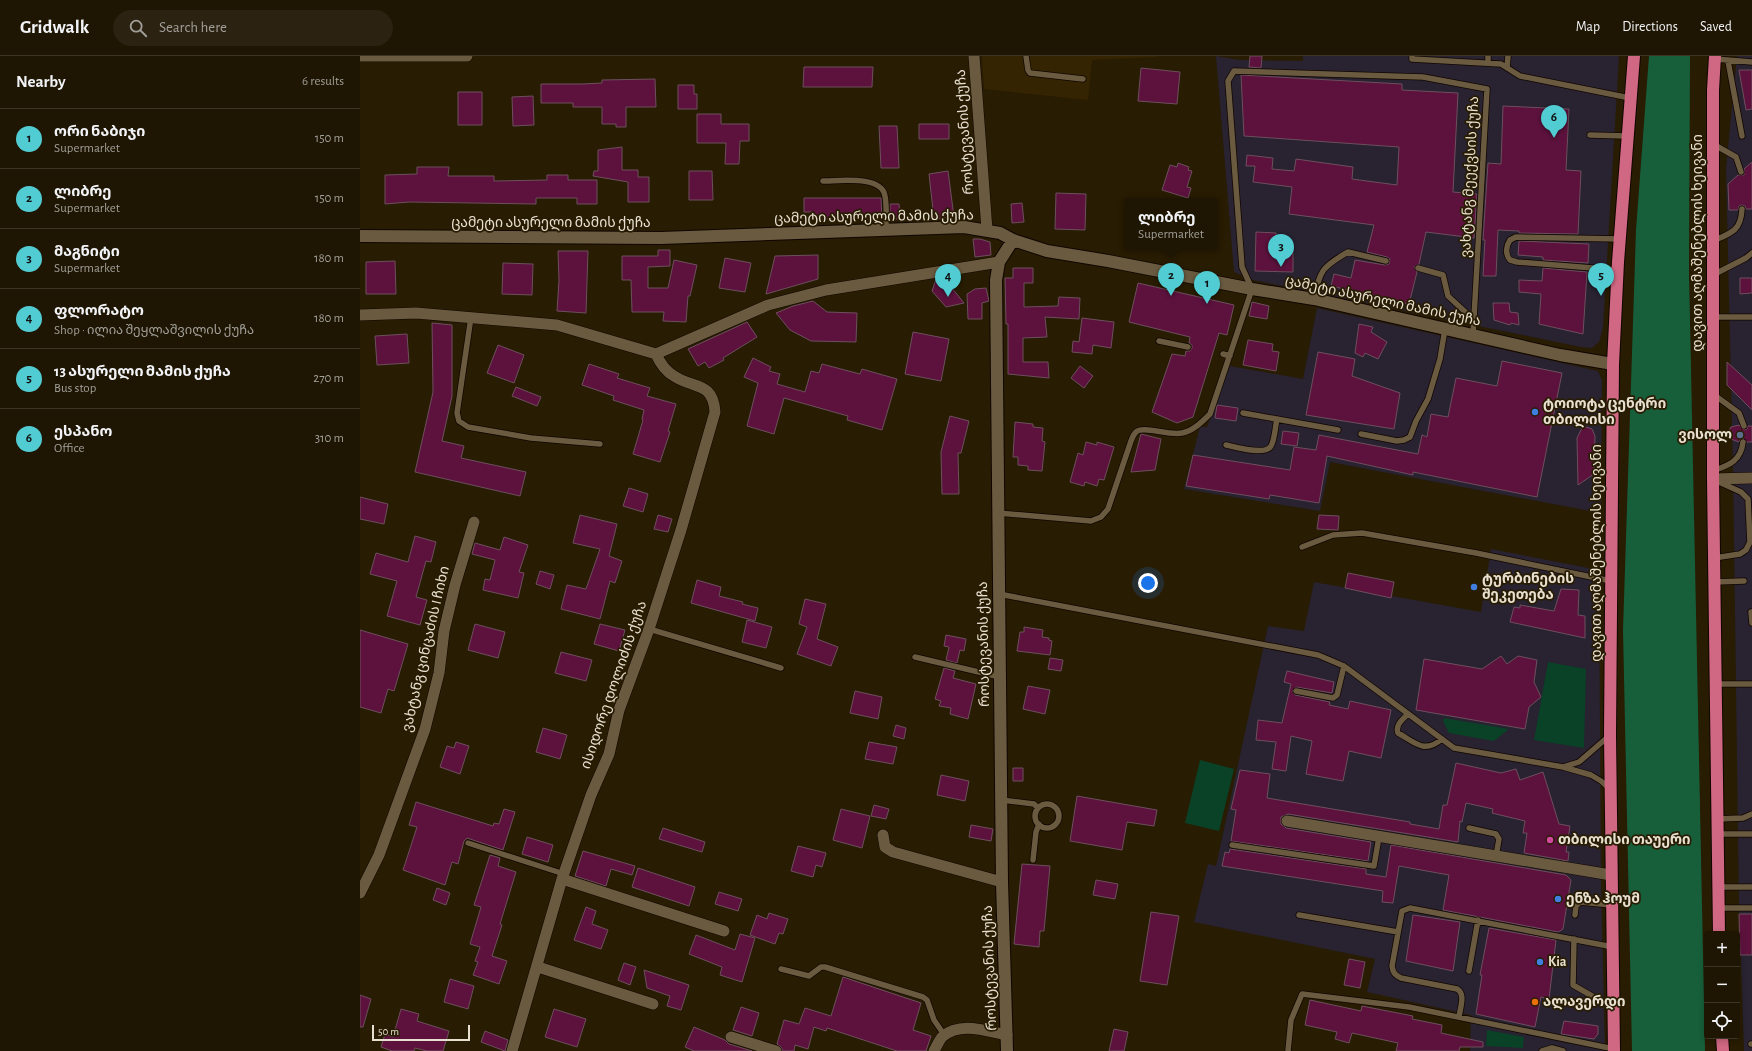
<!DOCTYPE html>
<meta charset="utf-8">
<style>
:root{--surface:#1e1502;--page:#2b2211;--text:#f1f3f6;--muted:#a19f99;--line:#3c3424;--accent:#51ccd2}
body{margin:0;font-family:"Alegreya Sans","Noto Sans Georgian",sans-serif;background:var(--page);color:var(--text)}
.controls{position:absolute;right:12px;bottom:12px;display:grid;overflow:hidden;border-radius:4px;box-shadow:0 2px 6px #0003}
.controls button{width:36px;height:36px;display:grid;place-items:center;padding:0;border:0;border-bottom:1px solid var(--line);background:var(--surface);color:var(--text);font:20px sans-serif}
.scale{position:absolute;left:12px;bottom:10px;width:98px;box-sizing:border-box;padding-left:4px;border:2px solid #e7dfcf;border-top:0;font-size:11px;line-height:14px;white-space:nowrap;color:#e7dfcf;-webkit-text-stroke:3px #281c02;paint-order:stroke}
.you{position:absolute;left:788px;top:527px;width:14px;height:14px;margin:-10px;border:3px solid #fff;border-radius:50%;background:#1a73e8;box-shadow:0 0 0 6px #1a73e833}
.badge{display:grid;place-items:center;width:26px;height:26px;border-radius:50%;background:var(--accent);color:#111;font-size:13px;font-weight:700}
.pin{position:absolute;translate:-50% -33px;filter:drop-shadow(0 1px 2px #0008)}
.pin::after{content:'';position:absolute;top:21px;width:14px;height:12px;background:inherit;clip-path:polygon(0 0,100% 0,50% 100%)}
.popup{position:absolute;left:764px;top:142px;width:94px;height:52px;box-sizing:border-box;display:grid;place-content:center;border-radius:4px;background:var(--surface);filter:drop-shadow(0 1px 3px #0005);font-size:13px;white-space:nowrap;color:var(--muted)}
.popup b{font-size:15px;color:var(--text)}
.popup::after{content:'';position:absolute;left:50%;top:100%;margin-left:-8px;border:8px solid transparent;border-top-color:var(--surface)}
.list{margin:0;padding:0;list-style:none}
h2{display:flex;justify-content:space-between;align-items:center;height:52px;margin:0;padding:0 16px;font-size:17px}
h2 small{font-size:13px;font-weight:400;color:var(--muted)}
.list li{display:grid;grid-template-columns:26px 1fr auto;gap:12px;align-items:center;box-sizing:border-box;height:60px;padding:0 16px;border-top:1px solid var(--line)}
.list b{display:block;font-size:15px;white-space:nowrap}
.list p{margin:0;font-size:13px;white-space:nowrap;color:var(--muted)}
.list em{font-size:13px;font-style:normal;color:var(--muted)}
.icon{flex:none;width:22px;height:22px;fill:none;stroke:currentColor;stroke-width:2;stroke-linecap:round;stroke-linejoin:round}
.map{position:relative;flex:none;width:1392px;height:995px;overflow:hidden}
header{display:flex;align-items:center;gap:24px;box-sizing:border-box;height:56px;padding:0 20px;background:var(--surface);border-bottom:1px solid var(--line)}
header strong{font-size:19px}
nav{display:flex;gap:22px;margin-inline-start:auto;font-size:14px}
.search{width:280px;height:36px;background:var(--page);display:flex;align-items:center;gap:10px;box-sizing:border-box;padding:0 14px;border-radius:22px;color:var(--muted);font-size:15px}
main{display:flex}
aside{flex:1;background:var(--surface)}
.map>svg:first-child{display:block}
.commercial{fill:#282231}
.built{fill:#352401}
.green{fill:#094227}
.forest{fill:#175f3b}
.building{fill:#5c123d;stroke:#6d4f5d}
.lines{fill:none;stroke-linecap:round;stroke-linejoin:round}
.service-casing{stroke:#110600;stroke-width:7}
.minor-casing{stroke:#110600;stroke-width:12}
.tertiary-casing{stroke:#110600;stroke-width:14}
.trunk-casing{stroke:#110600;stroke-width:14}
.service{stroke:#6a5b40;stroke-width:5.5}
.minor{stroke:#6a5b40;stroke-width:11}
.tertiary{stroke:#6a5b40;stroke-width:12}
.trunk{stroke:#d06883;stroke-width:12}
.shop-dot{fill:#3f7fe0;stroke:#281c02;stroke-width:1.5}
.service-dot{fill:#5c6f8a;stroke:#281c02;stroke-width:1.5}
.hotel-dot{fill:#d1479c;stroke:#281c02;stroke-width:1.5}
.food-dot{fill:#e8710a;stroke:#281c02;stroke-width:1.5}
.labels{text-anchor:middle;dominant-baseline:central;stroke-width:3.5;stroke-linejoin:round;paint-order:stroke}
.street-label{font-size:14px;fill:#e7dfcf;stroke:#281c02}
.poi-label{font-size:14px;font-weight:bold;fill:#e7dfcf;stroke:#281c02;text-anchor:start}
</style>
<header>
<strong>Gridwalk</strong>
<div class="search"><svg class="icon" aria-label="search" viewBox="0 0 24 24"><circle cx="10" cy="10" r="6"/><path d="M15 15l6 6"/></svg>Search here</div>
<nav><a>Map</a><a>Directions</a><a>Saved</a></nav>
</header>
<main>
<aside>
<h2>Nearby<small>6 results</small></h2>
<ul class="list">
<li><span class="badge">1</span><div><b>ორი ნაბიჯი</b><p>Supermarket</p></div><em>150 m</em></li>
<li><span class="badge">2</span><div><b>ლიბრე</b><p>Supermarket</p></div><em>150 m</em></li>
<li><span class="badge">3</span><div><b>მაგნიტი</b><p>Supermarket</p></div><em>180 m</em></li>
<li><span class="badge">4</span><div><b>ფლორატო</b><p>Shop · ილია შეყლაშვილის ქუჩა</p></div><em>180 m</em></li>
<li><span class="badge">5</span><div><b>13 ასურელი მამის ქუჩა</b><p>Bus stop</p></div><em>270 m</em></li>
<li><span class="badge">6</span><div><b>ესპანო</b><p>Office</p></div><em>310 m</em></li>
</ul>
</aside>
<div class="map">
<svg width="1392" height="995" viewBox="0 0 1392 995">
<rect width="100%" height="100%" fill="#281c02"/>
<path class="commercial" d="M856,0L879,4L943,5V0H1259L1243,272L1239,286L1232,292L1221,291L893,224L874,216Z
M1377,0H1392V995H1384L1379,848L1373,413L1366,112Z
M957,252L1238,315L1242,324L1241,457L970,406L960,455L824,433L840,371H847L870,310L943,323Z
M1131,493L1239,514L1241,826L1245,995H1110L1111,959L1007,936L1015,903L834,866L848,808L856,810L908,570L944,575L954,526L1121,556Z"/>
<path class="built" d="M622,0H797V1L732,4L728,44L624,33Z"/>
<path class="green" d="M1188,606L1226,613L1224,692L1174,684Z
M1084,662L1149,673L1134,685L1089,677L1083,665Z
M840,704L874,713L859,775L825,767Z
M1127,974L1164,981L1163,992L1126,990Z"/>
<path class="forest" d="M1289,0H1330L1329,216L1345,995H1272L1263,574L1276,174Z"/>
<path class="building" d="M890,0H902L901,12L889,11Z
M444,11H513L512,31H443Z
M781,12L820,16L817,48L778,45Z
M1379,14H1392V53L1386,54Z
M881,19L1042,28V34L1098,37L1093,136L1117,138L1114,182L1066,176L1059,208L1054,211L1057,216L1049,248L971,230L974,218L991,222L995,204L1025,209L1029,208L1030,203L1027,201L1007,196L1014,169L929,158L932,131L893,126L895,110H886L887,99L913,102L912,113L934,115L936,103L993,111L992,123L1037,129L1039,91L884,80Z
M295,23L296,51H266V71H256V68H242V51H213V47H181V28H222L242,27V24Z
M318,29H334V38H337V53H318Z
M98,36H122V69H98Z
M173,40L174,69L153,70L152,41Z
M1143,50L1209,53L1206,114L1221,115L1218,178L1159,177V175L1138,174L1136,220H1123L1125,184H1123L1128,107L1141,108Z
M337,58H361V68H389V85H380L379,108H365L366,87H337Z
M559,68H589V83H559Z
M519,70H537L539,112H521Z
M262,91V114H278V121H289V146H268V126L233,120L234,115H238V94Z
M1392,106V153H1386L1385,150L1382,149L1379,150L1378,154H1369L1368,128L1378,119H1384V113Z
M818,107L829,111L828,114L832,115L827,131L831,132L828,142L802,134L810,109L817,111Z
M57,111H89L88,120H134V125L187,124V119H208V124H237V148H217V142H176V148L49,146L25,148V119L57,118Z
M329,115H352L353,144H329Z
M588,115L594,161L574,163L569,118Z
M696,137L726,138L725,174L695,173Z
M444,142H521L522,163H452V156H444Z
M662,147L664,166L652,167L651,148Z
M530,148H539L540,163H530Z
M896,176L916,177V181H923V187L933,188V216L895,215Z
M613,183H620L630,186L631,199L615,201Z
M1159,185L1229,188L1228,207L1183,204V201L1158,199Z
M298,194H310V210L288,211V232H308L314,204L337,209L330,240H328L326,266L303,265L304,256H272L271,224H262V200H298Z
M198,195H228L226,257L197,255L199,225Z
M458,199V223L406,238L415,200Z
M365,202L391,207L385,236L359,232Z
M35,205L36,238H6V206Z
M143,207L173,208L172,239L142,238Z
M653,212H673V227H664V251L698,250L699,241L720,242L719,263L685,261L687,281L663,282V306H688L689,322L648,318V268H646L645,222H653Z
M1183,212L1227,216L1223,278L1179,268L1181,238L1159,236V224L1182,225Z
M1380,222H1392V237L1380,238Z
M576,223L588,227L604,247L586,251L572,235Z
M778,227L874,249L867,279L859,277L833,361L817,367L792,356L812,298L825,300L826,295H830L832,292V289L829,287L830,281L769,266Z
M626,232L629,245L622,247V263H608L607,238L615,233Z
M453,245L467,256L497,257L496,286L451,285L430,274L416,257L433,250Z
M892,246L909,250L907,263L889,260Z
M1133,247H1149L1150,256L1158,257L1159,269L1151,267L1150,269L1134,264Z
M722,262L754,266L751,292L733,289L732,298L712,296L713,285L719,286Z
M387,266L397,281L363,302L364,304L349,312L345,306L338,310L328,293Z
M72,267L92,269V340L82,385L104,390L101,402L166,416L160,440L55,416L73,336Z
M999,268L1013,271L1011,276L1027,286L1018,303L1005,297L1003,301L995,297Z
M553,276L589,283L581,325L545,318Z
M47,278L49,307L17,309L15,280Z
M888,284L913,288L912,295L919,296L916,315L883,309Z
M138,289L164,299L154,327L127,317Z
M958,296L995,303L992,320L1040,337L1034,373L946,359Z
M393,302L411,311L409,315L420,318L417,328L445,336L451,315L459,317L462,308L500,318L502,313L537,323L522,374L487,364L488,360L424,342L414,378L387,370L398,327L384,321Z
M1142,305L1202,317L1177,441L1053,416V419L967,400L959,447L910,439L909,443L826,430L833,399L930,414L934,391L956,394L959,379L1058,398L1062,379L1067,381L1071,358L1088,361L1096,322L1137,330Z
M1367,306L1392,329V354L1367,329Z
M229,308L259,318L257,322L290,332L287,340L316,348L308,375L310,376L300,406L273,398L283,364L282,363L284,354L253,344L254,340L222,329Z
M720,310L733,320L724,332L711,322Z
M156,331L181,341L177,350L152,340Z
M857,349L878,352L876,365L855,362Z
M590,360L609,365L601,397H598L599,438H582L581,396Z
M655,366L673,368V371L683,372L682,385L685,386L682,415L668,414V410L658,409V401H653Z
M1379,369L1384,374L1387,373L1388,370H1392V386H1387L1383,382L1380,383L1379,386L1368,382V376L1371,371Z
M1223,370L1232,373L1235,380L1234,418L1218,429L1217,382Z
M923,375L939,377L937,390L921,388Z
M781,378L801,383L795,414L771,416Z
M726,386L737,389V386L754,391L744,424L739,423L737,430L725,426L724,430L710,426L718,397L723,399Z
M269,432L288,438L283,456L263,450Z
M0,441L28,448L24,468L0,463Z
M220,459L257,468L249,500L262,505L255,527L250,525L240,563L201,553L207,529L226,533L240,493L213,487Z
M298,459L312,463L308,476L294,473Z
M959,459L979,460L978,474L957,473Z
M55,480L76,486L71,506L66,505L56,541L67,544L60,569L27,560L37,525L10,518L16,497L48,506Z
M144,481L168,489L159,516L164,517L158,542L123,534L125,523L130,524L135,504L112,498L115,487L140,494Z
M180,515L194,519L190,533L176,528Z
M988,517L1034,526L1031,542L985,532Z
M337,524L361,531L359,540L383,546L382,548L398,552L395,565L331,547Z
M1201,533L1219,534L1218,559L1225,560V582L1150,566L1154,551L1160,552V549L1194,555Z
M445,543L466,548L457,583L478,591L471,610L437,598L447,571L439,568Z
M387,564L412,571L406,592L382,586Z
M115,568L145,576L138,602L108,594Z
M240,568L265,574L259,595L234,588Z
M664,571L683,574L682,581L689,582V584L692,585L690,599L657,595L660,576H664Z
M0,574L48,588L34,635L28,633L21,657L0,651Z
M586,579L606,583L604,595L600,594L597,607L586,604L589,591L584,590Z
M201,596L232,604L226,625L195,617Z
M1141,600L1147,608L1158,600L1177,604L1174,626L1181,641L1169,651L1165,673L1056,654L1064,603L1122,613Z
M690,602L703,604L701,615L688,613Z
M584,612L595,615L593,622L616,628L608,663L590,658L591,652L579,650L581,645L575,643Z
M927,615L974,626L972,637L936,631L932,635L935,639L970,646L969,649L988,653L990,645L1031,654L1021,702L989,695L983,725L946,718L952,685L931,680L926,715L912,713L916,686L896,684L898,664L922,667L931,628L924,626Z
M668,630L690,634L685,658L663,653Z
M495,635L522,641L518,663L490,657Z
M536,669L546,672L544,683L533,680Z
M183,672L207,679L200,703L176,696Z
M96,686L109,690L100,718L80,711L87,690L94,692Z
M509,686L537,691L533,708L505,703Z
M1096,707L1141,717L1156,713L1160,724L1183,716L1199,768L1210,770L1206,796H1209L1208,805L1164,797L1167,777H1163L1165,765L1132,757L1133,753L1106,747L1102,766L1100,765L1098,786L928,758L921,761V768L926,772L1011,786L1008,805L871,785L876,754L871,753L880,714L910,718L907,742L1050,766V768L1079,773L1083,749H1087Z
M653,712H663V725H653Z
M581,719L609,725L605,745L577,739Z
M717,740L797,754L794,770L767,766L762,794L710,785Z
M56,746L133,770L134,767L139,768L144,753L155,756L143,794L107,782L104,785L98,808L92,806L85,829L43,814L57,771L49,769Z
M514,749L529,753L526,763L511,760Z
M481,753L510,760L502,792L473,784Z
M611,769L633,773L631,785L609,781Z
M303,772L345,786L342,796L299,783Z
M167,781L193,789L188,806L162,798Z
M1031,789L1206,819L1211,824L1203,873L1198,876L1083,854L1089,819L1039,810L1033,847L1022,846L1023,835L862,810L865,796L869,797L870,793L1006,813V818L1026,821Z
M438,790L466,797L462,811L456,809L453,821L431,815Z
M223,795L275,810L272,819L251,813L246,830L215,820Z
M130,799L140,802L138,810L156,816L140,868L142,869L132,900L147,905L139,928L113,919L118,906L115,905L120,891L110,888L121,851L114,849Z
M662,808L690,810L684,875H680L679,891L654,888Z
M278,812L335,831L329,850L272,831Z
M736,824L758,828L755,843L733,839Z
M77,832L90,837L86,849L73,844Z
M359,836L382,843L378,855L355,848Z
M226,851L236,855L232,868L248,874L241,893L214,884Z
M791,856L819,860L807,929L780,925Z
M409,857L428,863L423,878L419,877L415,888L390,879L397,859L407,863Z
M1379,858H1392V899H1380Z
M1053,859L1100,866L1093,915L1046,905Z
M1129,872L1196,884L1189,943L1181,941L1175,971L1116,958L1122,919H1120Z
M380,878L395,882L382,926L360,919L362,911L329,898L336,879L375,894Z
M989,903L1005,906L1000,932L984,929Z
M264,907L276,911L270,929L258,924Z
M284,914L329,929L321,954L307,950L310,940L287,932Z
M483,921L561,947L553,974L571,980L566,995H537L467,972L466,975L454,971L448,993L435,989L434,995H423L421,991L417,988L424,964L439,968L445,952L471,960Z
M90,923L114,930L108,953L84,946Z
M0,939L11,943L3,971H0Z
M950,944L1001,955L1002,950L1053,960L1052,963L1082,969L1081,977L1123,986V991H1100L1099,995H1036L1038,987L992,977L989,987L975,983L977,976L945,969Z
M381,951L399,957L392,980L373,974Z
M41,953L59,958L57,965L89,975L83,995H67L55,992L54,995H32L21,991L25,978L33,981Z
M194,953L226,963L217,991L185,981Z
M1204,965L1238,970V978L1234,983L1201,978Z
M334,971L365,984L369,988L392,995H334L325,991Z
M754,973L768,976L764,995H749Z
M125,975L148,984L145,995L121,986Z"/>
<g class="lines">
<defs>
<path id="service" d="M666,0L668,14L670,17L723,23
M1052,0V3L1141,8L1160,20L1270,42
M1355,3L1392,6
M1368,5L1382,80
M1128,6V0
M1147,12L1148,0
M1230,79L1267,80
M1353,88L1376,101L1381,116
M463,125C479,125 522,119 525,140C527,150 526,163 526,174
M1353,185C1371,177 1381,175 1382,153
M1058,212L1083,219L1088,240L1114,264
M1258,214L1157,206L1150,204C1145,198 1146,190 1150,184L1156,181L1260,183
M1353,219L1386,202L1392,197
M954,243C960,214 962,211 988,196L1026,205
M111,261L97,357L99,365L108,371L171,382L240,388
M1353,261H1392
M799,285L828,291
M863,298L870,300
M1353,338L1379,357L1384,370
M883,357L978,374
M1001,378L1037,385L1044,384L1050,381L1056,365L1068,343L1080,303L1085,273
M866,389C875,391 906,400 911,390C915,383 915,371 917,363
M1353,415C1369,409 1381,405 1383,386
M638,457L731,465L741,461L748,453L771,385C772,382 774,378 776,376C783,369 808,380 822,377C833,375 842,366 850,358L892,233L882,211L868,25L874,15L1063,21L1127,33L1113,279
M942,491L973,479L1002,477L1116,497L1251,525
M1354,502L1380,498L1386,494L1390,486L1388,443L1381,436L1359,426
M1354,526L1384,525
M639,538L958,599L984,610L1094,692L1203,711L1231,719L1241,725L1250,733
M1391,556L1392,567
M289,573L421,612
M555,601L640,621
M1355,628H1392
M936,635L973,642L977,639L984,610
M1048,658C1043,663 1035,669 1038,677C1056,687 1064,698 1082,683
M1203,711L1219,706L1249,680
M641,744L674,748L678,752
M675 760a12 12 0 1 1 24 0a12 12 0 1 1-24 0Z
M1357,763L1383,762L1392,758
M1109,772L1136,778L1139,783L1136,800
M1357,778H1392
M108,787L204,818
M872,789L1014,810L1019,781
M673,804L676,776L679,768
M1358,831H1392
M1358,852H1392
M939,859L1038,876
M1215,859L1216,850L1220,846L1252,849
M1214,883L1213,929L1253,952
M421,913L449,920L461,911H465L563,941L567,944L574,964L585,980
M1109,915L1118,864
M1099,961C1100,952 1106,938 1097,933L1041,922C1035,919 1033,917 1032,910L1042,855L1050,852L1253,891
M1391,988H1392
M928,995L931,964L942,938L1049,951L1254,993
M1182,995L1192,992L1203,995"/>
<path id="minor" d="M0,0H107
M614,0L627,174
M0,259L56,257L197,269L296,298L408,249L466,234L639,206
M1353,423L1392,422
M927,765L1251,819
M523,779L525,791L533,796L642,826
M202,823L364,875
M0,837L19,799L65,673L79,617L84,575L95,529L114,466
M178,911L293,948
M371,981L416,995
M152,995L202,823L231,739L249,698L259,654L289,573L321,474L355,356C353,325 333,333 314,320C305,315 300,307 296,298
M574,995C576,991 579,985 582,981C600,965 626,975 647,979"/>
<path id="tertiary" d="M0,180L301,182L604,171L640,177L653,184L687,195L748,205L892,233L954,243L1200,299L1253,308
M647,995L642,826L636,224L639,206L653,184"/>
<path id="trunk" d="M1355,0L1353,34V423L1359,878
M1362,980L1363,995
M1254,995L1250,679L1253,308L1258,206L1274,0"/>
</defs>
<use href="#service" class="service-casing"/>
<use href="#minor" class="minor-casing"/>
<use href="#tertiary" class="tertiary-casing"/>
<use href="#trunk" class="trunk-casing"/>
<use href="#service" class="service"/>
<use href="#minor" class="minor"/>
<use href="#tertiary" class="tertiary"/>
<use href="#trunk" class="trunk"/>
</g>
<g class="shop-dot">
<circle cx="1175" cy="356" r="4"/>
<circle cx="1114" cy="531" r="4"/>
<circle cx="1198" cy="843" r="4"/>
<circle cx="1180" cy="906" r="4"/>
</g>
<circle class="service-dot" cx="1380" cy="379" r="4"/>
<circle class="hotel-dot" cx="1190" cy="784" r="4"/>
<circle class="food-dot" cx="1175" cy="946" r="4"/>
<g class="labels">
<g class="street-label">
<text transform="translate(605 76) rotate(-94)">როსტევანის ქუჩა</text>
<text transform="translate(1110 121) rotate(-87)">ვახტანგ მეექვსის ქუჩა</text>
<text transform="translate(514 161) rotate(-1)">ცამეტი ასურელი მამის ქუჩა</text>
<text x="191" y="167">ცამეტი ასურელი მამის ქუჩა</text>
<text transform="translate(1338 187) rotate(-90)">დავით აღმაშენებლის ხეივანი</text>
<text transform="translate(1023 245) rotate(12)">ცამეტი ასურელი მამის ქუჩა</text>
<text transform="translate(1237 497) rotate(-90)">დავით აღმაშენებლის ხეივანი</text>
<text transform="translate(624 588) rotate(-91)">როსტევანის ქუჩა</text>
<text transform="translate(66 593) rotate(-77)">ვახტანგ ცინცაძის I ჩიხი</text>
<text transform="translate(254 629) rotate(-71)">ისიდორე დოლიძის ქუჩა</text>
<text transform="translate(630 912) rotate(-92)">როსტევანის ქუჩა</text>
</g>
<g class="poi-label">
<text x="1183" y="348">ტოიოტა ცენტრი<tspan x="1183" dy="16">თბილისი</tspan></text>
<text x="1372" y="379" text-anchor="end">ვისოლ</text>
<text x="1122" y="523">ტურბინების<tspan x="1122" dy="16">შეკეთება</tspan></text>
<text x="1198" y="784">თბილისი თაუერი</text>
<text x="1206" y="843">ენზა ჰოუმ</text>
<text x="1188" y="906">Kia</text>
<text x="1183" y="946">ალავერდი</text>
</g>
</g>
</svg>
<div class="controls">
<button>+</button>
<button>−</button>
<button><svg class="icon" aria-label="locate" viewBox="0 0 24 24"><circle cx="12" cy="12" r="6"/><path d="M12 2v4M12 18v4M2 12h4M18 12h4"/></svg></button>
</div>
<div class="scale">50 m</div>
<div class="you"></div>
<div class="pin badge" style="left:847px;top:248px">1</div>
<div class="pin badge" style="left:811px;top:240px">2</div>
<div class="popup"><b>ლიბრე</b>Supermarket</div>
<div class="pin badge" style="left:921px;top:211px">3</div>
<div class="pin badge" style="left:588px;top:241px">4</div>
<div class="pin badge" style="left:1241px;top:240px">5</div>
<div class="pin badge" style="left:1194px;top:82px">6</div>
</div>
</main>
